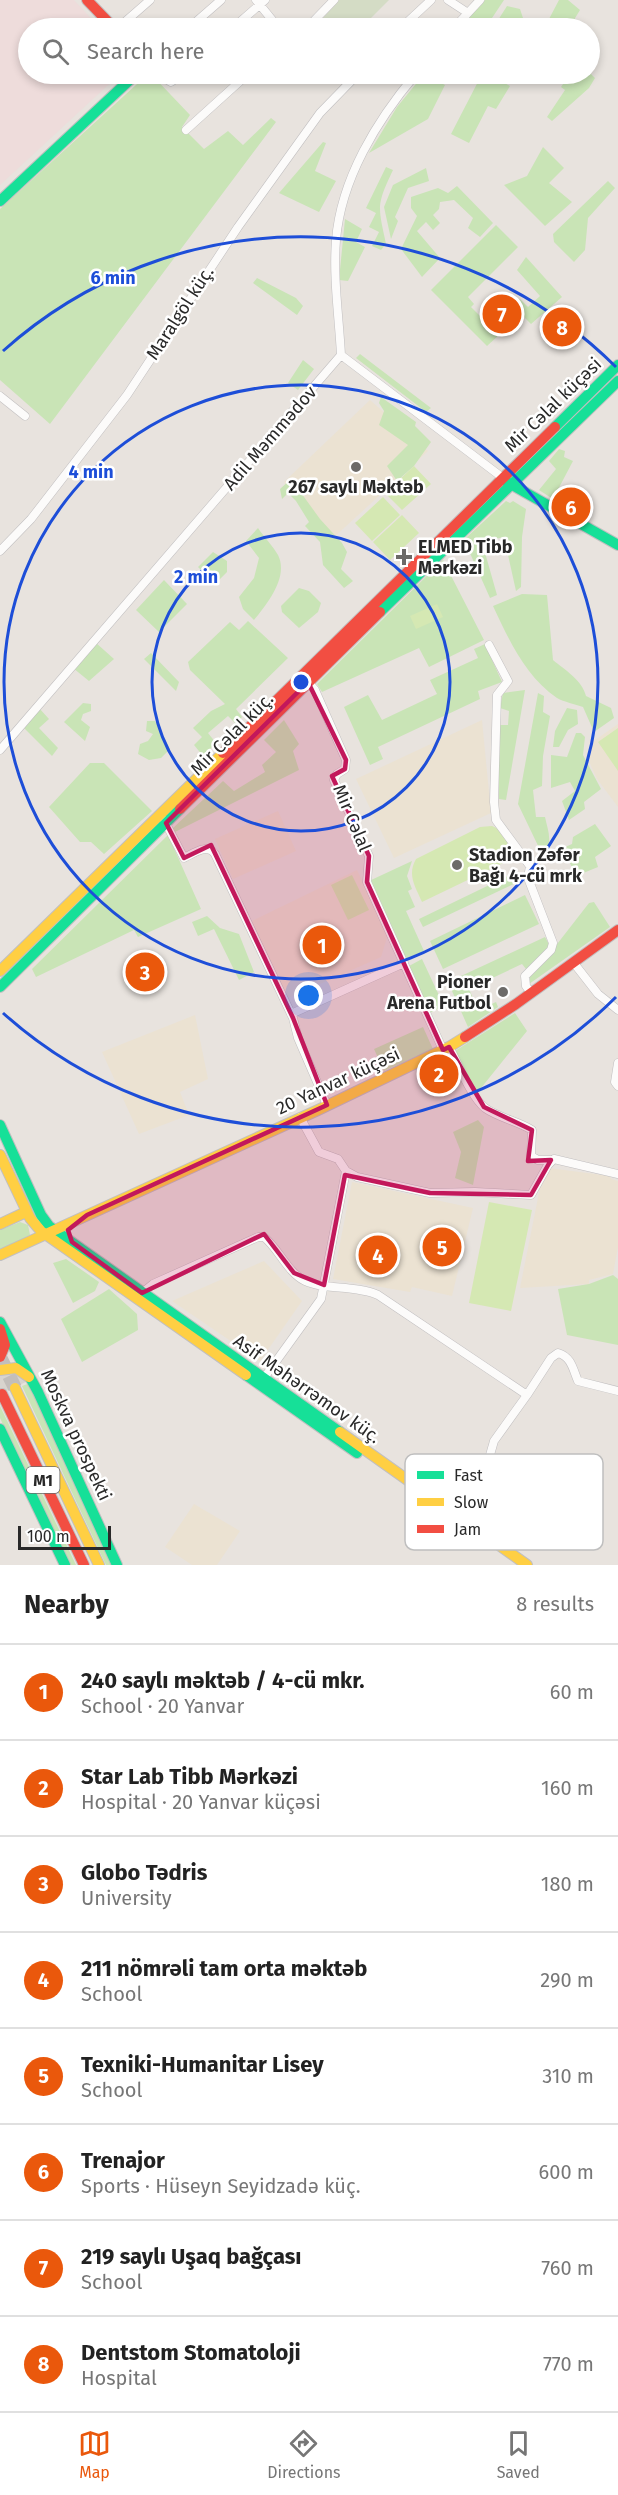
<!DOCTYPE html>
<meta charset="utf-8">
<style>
:root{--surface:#fff;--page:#f2f2f2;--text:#222;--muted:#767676;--line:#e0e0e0;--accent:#ea580c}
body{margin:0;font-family:"Fira Sans",sans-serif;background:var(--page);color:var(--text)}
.scale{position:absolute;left:18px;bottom:15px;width:93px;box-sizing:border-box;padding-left:6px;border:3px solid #292929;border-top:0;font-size:16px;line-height:21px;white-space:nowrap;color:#292929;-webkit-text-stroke:4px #fff;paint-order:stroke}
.you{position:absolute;left:309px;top:996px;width:21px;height:21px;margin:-15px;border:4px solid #fff;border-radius:50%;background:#1a73e8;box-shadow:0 0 0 9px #1a73e833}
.badge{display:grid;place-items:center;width:39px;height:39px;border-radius:50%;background:var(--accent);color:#fff;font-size:20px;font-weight:700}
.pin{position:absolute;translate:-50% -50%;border:3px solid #fff;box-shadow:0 2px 6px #0006}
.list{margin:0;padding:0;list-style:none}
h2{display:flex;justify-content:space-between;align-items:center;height:78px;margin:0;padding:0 24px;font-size:26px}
h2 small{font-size:20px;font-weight:400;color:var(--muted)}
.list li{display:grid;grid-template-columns:39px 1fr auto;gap:18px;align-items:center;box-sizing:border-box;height:96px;padding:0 24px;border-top:2px solid var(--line)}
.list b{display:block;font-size:22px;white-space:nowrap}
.list p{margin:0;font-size:20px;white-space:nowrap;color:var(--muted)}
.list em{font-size:20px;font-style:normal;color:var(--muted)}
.icon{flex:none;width:33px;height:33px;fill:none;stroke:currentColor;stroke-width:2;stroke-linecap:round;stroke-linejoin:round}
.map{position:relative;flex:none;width:618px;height:1565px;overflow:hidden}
.search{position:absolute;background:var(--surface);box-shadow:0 3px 9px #0003;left:18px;right:18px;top:18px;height:66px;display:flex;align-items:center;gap:15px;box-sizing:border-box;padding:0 21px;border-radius:33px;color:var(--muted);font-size:22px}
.sheet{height:846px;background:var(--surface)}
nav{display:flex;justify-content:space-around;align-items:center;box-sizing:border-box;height:84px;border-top:2px solid var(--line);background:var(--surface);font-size:16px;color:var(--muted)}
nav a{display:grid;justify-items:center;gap:3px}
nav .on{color:var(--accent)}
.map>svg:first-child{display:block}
.education{fill:#ebe2d2}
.medical{fill:#eedcdb}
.green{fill:#c9e4b6}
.cemetery{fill:#d4dcc5}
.pitch{fill:#d5e8b3}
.plaza{fill:#d8d4ce}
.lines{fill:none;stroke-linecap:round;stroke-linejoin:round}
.highway-tunnel{stroke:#c2beba;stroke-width:14;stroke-dasharray:14 7;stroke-linecap:butt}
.street-casing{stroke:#c1bfc0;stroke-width:9}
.fast-casing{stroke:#c1bfc0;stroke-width:12}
.slow-casing{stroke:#c1bfc0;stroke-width:12}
.jam-casing{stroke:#c1bfc0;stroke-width:12}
.street{stroke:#fcfbfa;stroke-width:8}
.fast{stroke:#16e098;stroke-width:10}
.slow{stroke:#ffcf43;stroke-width:10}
.jam{stroke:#f24e42;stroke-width:10}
.marked{fill:#c2185b;fill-opacity:0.2;stroke:#c2185b;stroke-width:4.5;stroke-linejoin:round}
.ring{fill:none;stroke:#1d4ed8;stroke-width:3}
.poi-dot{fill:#6c6a68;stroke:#fff;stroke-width:2}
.labels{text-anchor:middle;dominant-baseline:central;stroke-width:5;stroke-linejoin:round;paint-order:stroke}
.shield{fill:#fff;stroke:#696969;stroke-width:1.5}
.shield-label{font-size:16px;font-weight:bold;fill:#292929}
.street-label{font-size:18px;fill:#292929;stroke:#fff}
.poi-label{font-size:18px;font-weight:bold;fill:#292929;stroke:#fff;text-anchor:start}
.key{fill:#fff;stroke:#bfbfbf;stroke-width:1.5}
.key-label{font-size:16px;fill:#292929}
.centre{fill:#1d4ed8;stroke:#fff;stroke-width:3}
.ring-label{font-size:18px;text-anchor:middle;font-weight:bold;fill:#1d4ed8;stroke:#fff;stroke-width:5;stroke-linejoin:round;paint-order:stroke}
</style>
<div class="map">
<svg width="618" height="1565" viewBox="0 0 618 1565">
<rect width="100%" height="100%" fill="#e8e3de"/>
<path class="education" d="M370,400L428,451L331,540L284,482Z
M482,720L491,813L394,858L356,779Z
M618,724V807L597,779L587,757L594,741Z
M278,811L296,851L233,879L215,839Z
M357,870L388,934L381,957L286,999L250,922Z
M195,1015L208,1079L180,1092L189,1115L139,1134L102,1052Z
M549,1168L610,1176L611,1179L618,1181V1247L613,1274L589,1280V1284L520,1288L541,1183Z
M352,1182L473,1208L452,1296L412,1287L410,1292L333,1279Z
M264,1261L302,1301L260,1361L172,1301Z
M194,1504L240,1531L217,1565H192L165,1547Z"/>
<path class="medical" d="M0,0H74L100,28H28V74H120L0,185Z"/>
<path class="green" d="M485,0H504L492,18H468Z
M559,0H568L580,10L569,28L549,19Z
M507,6L520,9L525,24L524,28H493Z
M590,73L595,78L589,88L552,121L547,117L565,90L561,87L568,77L564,74Z
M148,74H151L190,115L182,127L204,149L228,131L243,145L271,118L276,122L50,424L0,380V209Z
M424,74L445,85L428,119L369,153L397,107Z
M482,74H488L510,86L496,109L488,106L469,143L451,134Z
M323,142L326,143L315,171L336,181L319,212L279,193Z
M543,147L564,168L549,183L572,202L545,226L504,185L527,176Z
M386,167L393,170C376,206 378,206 386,244L381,250L372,246L379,232L369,227L376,213L366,208Z
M426,168L429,181L408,188L395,217L398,221L391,239L384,207L393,185Z
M608,181L615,188L588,218L585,250L574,262L554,242L553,234Z
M457,186L493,223L480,237L468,228L473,218L454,200L440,202L439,209L433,215L440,223L433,230L426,222L417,231L440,258L422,277L401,249L417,216L411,208V197L438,188L448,193Z
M345,219L362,229L356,242L365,247L348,281L339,280Z
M496,225L518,247L468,297L474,304L471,307L499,335L487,346L431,290Z
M526,257L562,297L531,324L523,316L515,324L508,317L517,309L514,305L520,299L528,307L540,296L517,270Z
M257,278L296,298L303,306L297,315L253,283Z
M360,354L431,408L426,412L356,358Z
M303,360L314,369L298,390L288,383Z
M381,397L416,422L415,426L431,442L414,466L397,481L387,466L408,445L379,425L384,411L379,403Z
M559,449L565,451L564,457L573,461L553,499L539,490L556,469L549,461Z
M291,479L320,519L342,543L347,552L341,569L353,581L344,588L323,565L320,542L305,526L309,522L296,501L288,493L282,499L280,489Z
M506,501L510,503L513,501L526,509L522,537L521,587L516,591L504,537L482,542L497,595L490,598L469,551L460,552L456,547Z
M258,528C264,537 273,546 278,555C289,577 267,604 254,620L243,609L239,597L254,578L259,558L246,541Z
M213,552L227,561V572L215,584L198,567Z
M443,560L484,640L429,667L419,648L322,692L317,684Z
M164,580L187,604L159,632L136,610Z
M299,588L309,591L321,603L318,612L299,628L282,612L281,606Z
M522,594L547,595L553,660C565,670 582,680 586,696L611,708L614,718L594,732L583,707C575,704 564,702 557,698C525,676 509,640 493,606Z
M248,621L288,658L236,709L242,717L236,724L228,716L208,733L216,743L203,756L194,745L202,737L193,728L211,711L225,704L190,670L188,662L230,622L239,630Z
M95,642L114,659L89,681L73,668Z
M485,644L502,682L478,691L480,699L378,747L383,759L370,765L344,707L368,695L382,720L437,694L430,680L478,658L474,649Z
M151,653L179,682L176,691L144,659Z
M525,690L506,800L499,799L497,754L500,725H508L509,711L500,708L503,693Z
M538,693L544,696L543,712L550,716L543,756L542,786L533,790L536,817H545C548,831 554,844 542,854L518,804Z
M83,703L91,704V711L83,714L81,720L90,727L85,741L64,722Z
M39,708L49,719L39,728L58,748L52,756L23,727Z
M567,708L577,710L578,724L568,730L559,747H553L555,731Z
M284,720L299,744L293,751L299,770L175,832L173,828L223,781L234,791L265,772L262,765L276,752L264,740Z
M147,721H155L170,749L161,758L149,760L138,754L140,744L148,741L153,734L146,731Z
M576,733H581L585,737L583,755L601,789L584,802L585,809L569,820L562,801L575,791L570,782L551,788V755L567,757Z
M90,763H104L152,811L104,854L91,842H80L49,807Z
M595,824L611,846L595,857L598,867L576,876L563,848L572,844L573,837Z
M168,835L201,909L138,937L134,930L36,977L32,969Z
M412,861L407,876L412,889L408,891L415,907L406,911L424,951L405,959L369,881Z
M514,873L518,882L423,927L419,919Z
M525,895L539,924L443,969L430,941Z
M594,902L610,927L529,984L530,974L522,964L469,989L478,1010L496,1002L498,1007L468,1027L448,982L545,937L551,948H554L589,903Z
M207,916L220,928L239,934L254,972L239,980L214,929L198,936L192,922Z
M422,959L444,1006L430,1013L409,966Z
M515,1013L527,1031L477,1093L455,1051Z
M423,1027L433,1049L384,1071L374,1049Z
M478,1120L484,1127L473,1185L455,1178L461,1152L453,1132Z
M20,1222L28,1225L30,1235L0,1251V1230Z
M66,1259L99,1282L95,1291L73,1303L53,1263Z
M613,1275L618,1279V1345L567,1335L558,1289L589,1284Z
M109,1289L137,1314L138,1330L82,1362L61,1319Z
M30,1383L113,1565H106L22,1386Z
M0,1406L76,1565H70L0,1418Z"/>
<path class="cemetery" d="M339,0H389L361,28H314Z"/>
<path class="pitch" d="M414,466L431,484L402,510L385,493Z
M383,497L400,515L372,541L355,523Z
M402,515L419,533L390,560L373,542Z
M437,604L443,617L416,629L410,616Z
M618,728V771L598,742Z
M492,826C506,831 514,851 503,863L422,902C415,886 407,875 416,859L480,827Z
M352,875L369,910L348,920L331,885Z
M489,1202L532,1210L511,1311L469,1303Z"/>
<path class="plaza" d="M18,1373L28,1381L0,1394V1374Z"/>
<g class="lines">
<path class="highway-tunnel" d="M0,1357L15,1388"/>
<defs>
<path id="street" d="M256,0L273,21L274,28
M448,0L468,13
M118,28L150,0
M189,28L221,0
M233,28L265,0
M307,28L334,0
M401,28L431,0
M454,28L480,0
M157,74L171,82L183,74
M186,130L248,74
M341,355L503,478
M0,396L25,416
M0,551L31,519L127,395L238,227L320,113L358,74
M489,645L508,681L497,695L494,802L496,820L530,866L528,878L553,943L551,950L525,976L526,986L531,993
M308,682L315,690L346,760L345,769L337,774L334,780L369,856L367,882L443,1050
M0,750L341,355C339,317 333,278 336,240C341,179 377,120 416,74
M164,820L184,858C194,853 207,843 215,854L293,1018L298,1038L327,1105
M573,962L598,994L618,1010
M291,1014L404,963
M449,1047C458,1063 471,1097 485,1108C499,1118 518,1121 532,1130L531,1156L538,1160H551
M618,1063L615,1082L618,1086
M300,1117L319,1152L338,1159L346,1171L357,1177L430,1193L475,1192L531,1195L548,1165L554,1159L618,1174
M142,1293L153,1284L258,1237H264C279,1249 287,1272 305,1281C324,1290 355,1285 378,1295L527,1395L494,1441L488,1462L453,1513
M264,1378L321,1299L346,1171
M527,1395L551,1358L558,1353C572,1357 573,1370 578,1381L618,1391"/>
<path id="fast" d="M0,201L136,74
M555,427L618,365
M507,482L618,545
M380,612L618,381
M0,987L180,809
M0,1125L41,1215L49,1226L340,1432
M0,1322L38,1392L117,1565
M246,1375L357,1453
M0,1429L65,1565"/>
<path id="slow" d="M0,971L223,753
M0,1155L30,1218L41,1231L246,1375
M0,1224L26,1212
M0,1255L318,1110L449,1047L465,1037
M0,1370L16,1368L29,1377
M15,1388L99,1565
M340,1432L527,1565"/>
<path id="jam" d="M87,0L114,28
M223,753L555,427
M180,809L380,612
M465,1037L516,1004L618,930
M0,1329L5,1345L0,1357
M2,1394L84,1565"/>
</defs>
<use href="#street" class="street-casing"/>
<use href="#fast" class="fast-casing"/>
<use href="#slow" class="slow-casing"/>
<use href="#jam" class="jam-casing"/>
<use href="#street" class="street"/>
<use href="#fast" class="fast"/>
<use href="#slow" class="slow"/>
<use href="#jam" class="jam"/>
</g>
<path class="marked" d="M308,682L346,760L345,769L332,776L369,856L367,882L443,1050L449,1047L484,1107L532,1130L528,1161L551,1160L531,1195L430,1193L345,1175L324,1285L294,1273L264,1234L142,1293L72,1242L68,1230L87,1215L327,1105L293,1018L211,845L184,858L166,823Z"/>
<g class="ring">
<circle cx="301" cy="682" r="149"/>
<circle cx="301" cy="682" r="297"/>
<path d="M616 997A446 446 0 0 1 3 1013M3 351A446 446 0 0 1 616 367"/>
</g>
<g class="poi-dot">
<circle cx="356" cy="467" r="6"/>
<path d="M401 548h6v6h6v6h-6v6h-6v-6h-6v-6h6z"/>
<circle cx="457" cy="865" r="6"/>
<circle cx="503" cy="992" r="6"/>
</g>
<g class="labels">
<rect class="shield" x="26.5" y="1467" width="33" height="26" rx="4.5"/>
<g class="shield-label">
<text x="43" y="1480">M1</text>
</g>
<g class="street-label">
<text transform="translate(180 313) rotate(-57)">Maralgöl küç.</text>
<text transform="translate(553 405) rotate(-44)">Mir Cəlal küçəsi</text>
<text transform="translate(270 438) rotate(-49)">Adil Məmmədov</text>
<text transform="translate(232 734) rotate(-45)">Mir Cəlal küç.</text>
<text transform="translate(352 818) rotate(67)">Mir Cəlal</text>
<text transform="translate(338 1081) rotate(-25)">20 Yanvar küçəsi</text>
<text transform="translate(307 1389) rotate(35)">Asif Məhərrəmov küç.</text>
<text transform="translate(76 1435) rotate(65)">Moskva prospekti</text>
</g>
<g class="poi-label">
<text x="356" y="487" text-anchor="middle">267 saylı Məktəb</text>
<text x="418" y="547">ELMED Tibb<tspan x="418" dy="21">Mərkəzi</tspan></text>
<text x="469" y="855">Stadion Zəfər<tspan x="469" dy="21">Bağı 4-cü mrk</tspan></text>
<text x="491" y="982" text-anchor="end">Pioner<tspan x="491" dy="21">Arena Futbol</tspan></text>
</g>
</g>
<rect x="405" y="1454" width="198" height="96" rx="9" class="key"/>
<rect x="417" y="1471" width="27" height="8" fill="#16e098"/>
<rect x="417" y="1498" width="27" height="8" fill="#ffcf43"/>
<rect x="417" y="1525" width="27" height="8" fill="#f24e42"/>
<g class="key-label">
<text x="454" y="1481">Fast</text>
<text x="454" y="1508">Slow</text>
<text x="454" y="1535">Jam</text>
</g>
<circle cx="301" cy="682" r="9" class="centre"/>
<g class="ring-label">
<text x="113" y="284">6 min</text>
<text x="91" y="478">4 min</text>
<text x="196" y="583">2 min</text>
</g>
</svg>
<div class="scale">100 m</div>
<div class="you"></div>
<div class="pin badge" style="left:322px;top:945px">1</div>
<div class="pin badge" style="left:439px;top:1074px">2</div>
<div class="pin badge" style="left:145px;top:972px">3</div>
<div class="pin badge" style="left:378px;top:1255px">4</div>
<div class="pin badge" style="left:442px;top:1247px">5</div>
<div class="pin badge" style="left:571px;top:507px">6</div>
<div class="pin badge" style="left:502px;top:314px">7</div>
<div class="pin badge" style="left:562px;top:327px">8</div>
<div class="search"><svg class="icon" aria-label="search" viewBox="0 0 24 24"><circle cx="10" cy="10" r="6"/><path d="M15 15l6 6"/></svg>Search here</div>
</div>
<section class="sheet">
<h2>Nearby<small>8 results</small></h2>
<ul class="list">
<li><span class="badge">1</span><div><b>240 saylı məktəb / 4-cü mkr.</b><p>School · 20 Yanvar</p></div><em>60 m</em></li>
<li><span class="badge">2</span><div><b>Star Lab Tibb Mәrkәzi</b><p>Hospital · 20 Yanvar küçəsi</p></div><em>160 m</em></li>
<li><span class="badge">3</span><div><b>Globo Tədris</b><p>University</p></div><em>180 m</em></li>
<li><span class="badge">4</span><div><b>211 nömrəli tam orta məktəb</b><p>School</p></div><em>290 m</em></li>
<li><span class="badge">5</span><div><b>Texniki-Humanitar Lisey</b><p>School</p></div><em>310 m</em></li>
<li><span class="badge">6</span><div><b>Trenajor</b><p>Sports · Hüseyn Seyidzadə küç.</p></div><em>600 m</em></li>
<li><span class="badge">7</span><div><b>219 saylı Uşaq bağçası</b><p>School</p></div><em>760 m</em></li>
<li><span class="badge">8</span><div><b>Dentstom Stomatoloji</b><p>Hospital</p></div><em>770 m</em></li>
</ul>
</section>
<nav>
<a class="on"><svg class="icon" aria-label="map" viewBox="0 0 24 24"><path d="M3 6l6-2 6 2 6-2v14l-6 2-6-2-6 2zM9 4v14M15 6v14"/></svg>Map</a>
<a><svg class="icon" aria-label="directions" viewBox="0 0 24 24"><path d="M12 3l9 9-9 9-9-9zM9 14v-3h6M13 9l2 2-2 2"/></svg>Directions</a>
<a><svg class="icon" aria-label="saved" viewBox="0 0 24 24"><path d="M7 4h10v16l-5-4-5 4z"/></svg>Saved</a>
</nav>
